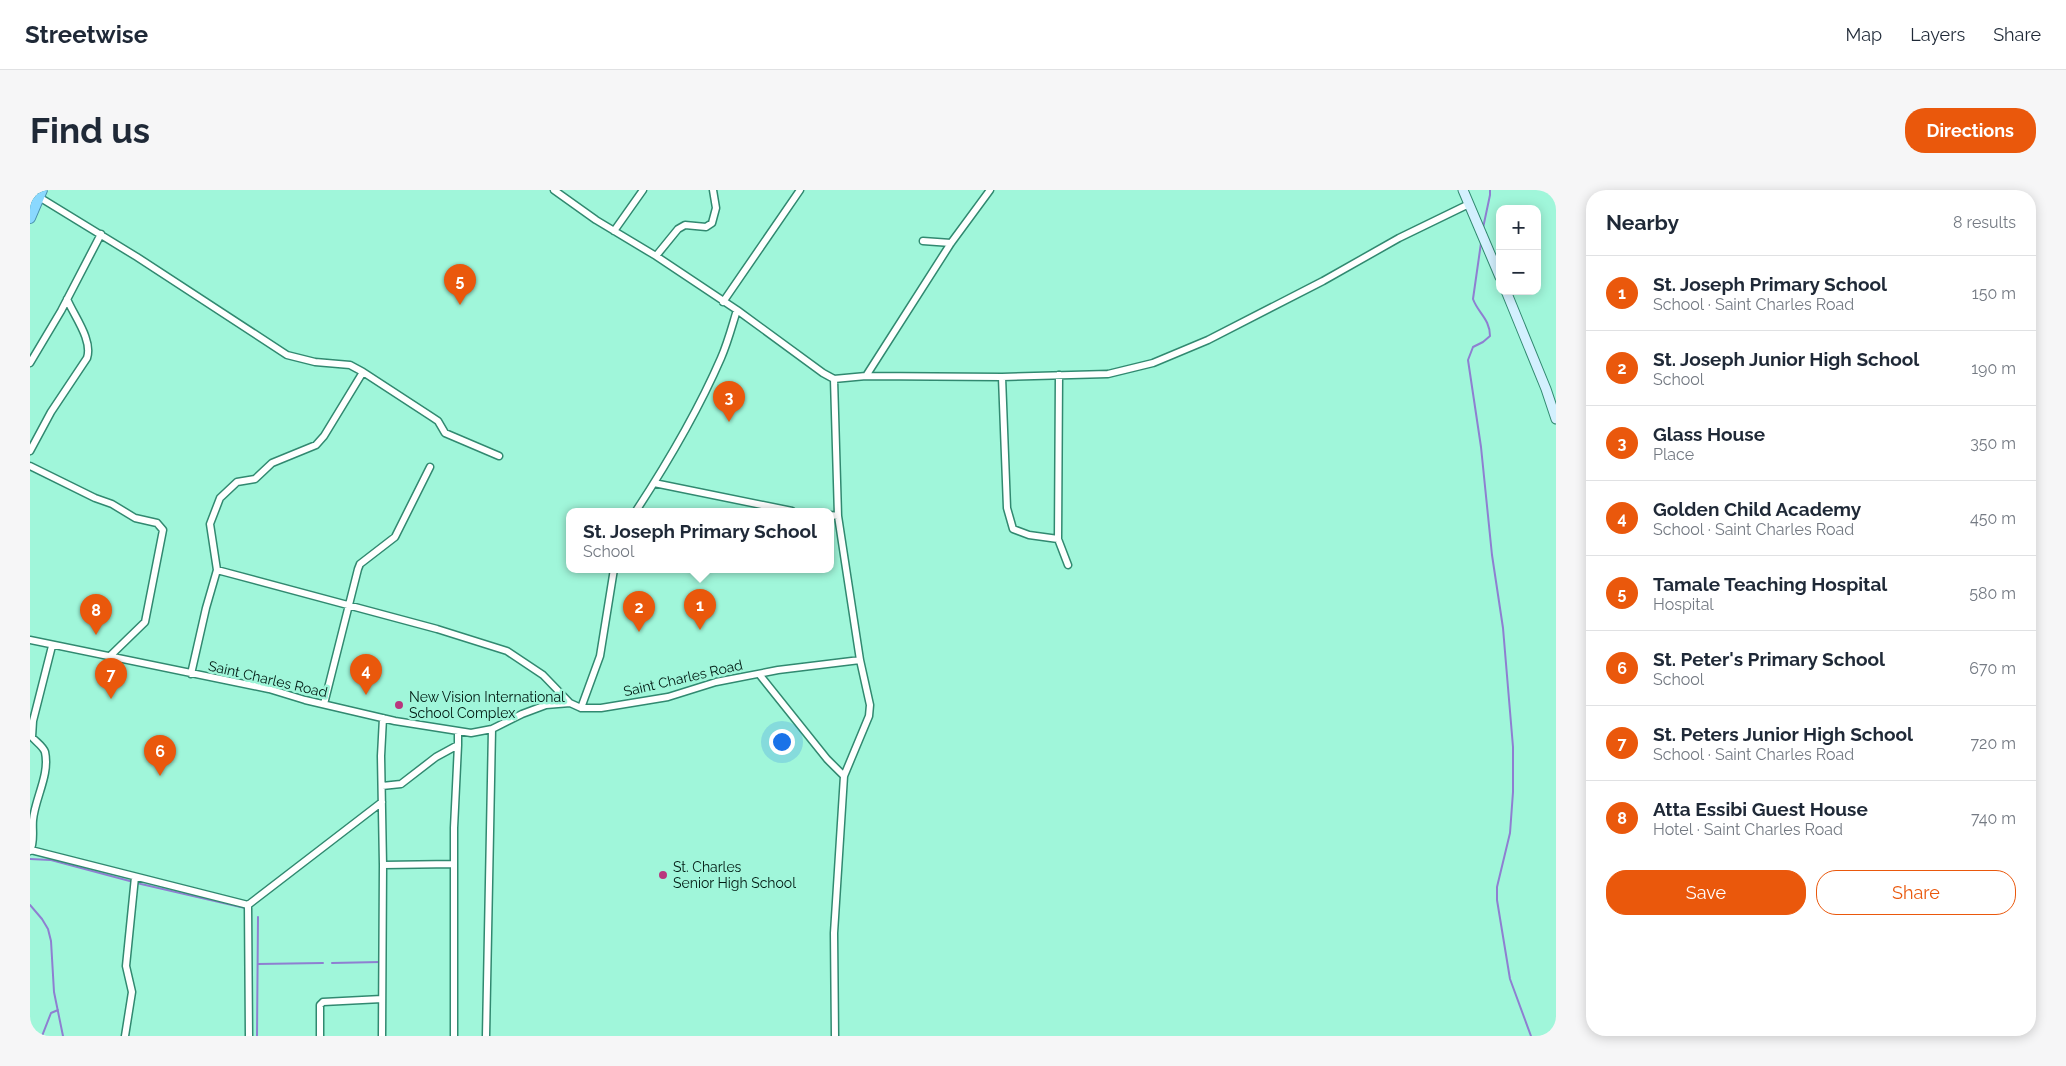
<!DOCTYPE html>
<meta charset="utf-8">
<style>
:root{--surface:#fff;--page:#f6f6f7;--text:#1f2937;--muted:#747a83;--line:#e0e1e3;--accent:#ea580c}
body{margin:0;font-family:Raleway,sans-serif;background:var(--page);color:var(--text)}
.controls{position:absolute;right:15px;top:15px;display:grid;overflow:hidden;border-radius:10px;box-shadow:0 2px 12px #0003}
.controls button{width:45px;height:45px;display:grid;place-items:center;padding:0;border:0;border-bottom:1px solid var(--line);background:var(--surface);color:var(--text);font:25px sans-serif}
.you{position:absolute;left:751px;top:551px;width:18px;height:18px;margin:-12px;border:4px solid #fff;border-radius:50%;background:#1a73e8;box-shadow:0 0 0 8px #1a73e833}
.badge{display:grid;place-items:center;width:32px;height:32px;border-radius:50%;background:var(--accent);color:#fff;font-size:16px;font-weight:700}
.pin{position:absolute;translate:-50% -41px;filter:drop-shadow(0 1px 2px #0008)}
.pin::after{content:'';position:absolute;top:26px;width:18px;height:15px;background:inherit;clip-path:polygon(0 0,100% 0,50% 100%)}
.popup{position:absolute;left:536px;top:318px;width:268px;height:65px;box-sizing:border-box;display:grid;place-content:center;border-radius:10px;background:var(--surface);filter:drop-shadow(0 1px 4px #0005);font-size:16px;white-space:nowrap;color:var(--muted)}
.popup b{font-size:19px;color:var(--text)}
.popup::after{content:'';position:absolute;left:50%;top:100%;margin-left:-10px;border:10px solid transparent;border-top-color:var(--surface)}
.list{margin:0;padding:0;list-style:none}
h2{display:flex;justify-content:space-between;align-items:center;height:65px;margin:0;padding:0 20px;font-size:21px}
h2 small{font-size:16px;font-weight:400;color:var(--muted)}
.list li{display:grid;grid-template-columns:32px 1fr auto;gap:15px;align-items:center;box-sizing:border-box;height:75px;padding:0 20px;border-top:1px solid var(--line)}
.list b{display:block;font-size:19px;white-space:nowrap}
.list p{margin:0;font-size:16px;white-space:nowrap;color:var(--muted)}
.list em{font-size:16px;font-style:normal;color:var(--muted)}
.actions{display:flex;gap:10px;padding:15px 20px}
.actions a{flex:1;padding:11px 0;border:1px solid var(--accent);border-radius:20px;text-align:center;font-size:18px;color:var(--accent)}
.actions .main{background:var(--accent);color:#fff}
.map{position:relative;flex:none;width:1526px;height:846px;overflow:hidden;border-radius:20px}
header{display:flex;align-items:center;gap:30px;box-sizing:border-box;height:70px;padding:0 25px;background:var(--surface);border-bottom:1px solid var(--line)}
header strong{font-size:24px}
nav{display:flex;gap:28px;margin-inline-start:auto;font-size:18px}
.intro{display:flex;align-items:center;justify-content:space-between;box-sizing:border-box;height:120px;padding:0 30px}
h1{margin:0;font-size:35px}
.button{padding:12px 22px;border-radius:20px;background:var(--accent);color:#fff;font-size:18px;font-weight:700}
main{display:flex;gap:30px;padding:0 30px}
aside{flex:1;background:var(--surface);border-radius:20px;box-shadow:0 2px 12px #0003}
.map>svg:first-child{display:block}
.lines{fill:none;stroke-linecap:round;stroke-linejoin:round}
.stream{stroke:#8e7fd1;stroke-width:2}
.minor-casing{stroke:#318970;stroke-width:9}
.secondary-casing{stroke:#318970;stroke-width:11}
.trunk-casing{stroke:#478fab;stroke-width:12}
.minor{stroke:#fff;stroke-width:6}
.secondary{stroke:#d3f0fe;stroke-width:9}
.trunk{stroke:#8ad8fe;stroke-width:10}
.poi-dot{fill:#b9367d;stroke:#a0f6da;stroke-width:2}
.labels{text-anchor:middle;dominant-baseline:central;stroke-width:5;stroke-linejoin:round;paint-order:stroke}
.street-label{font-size:14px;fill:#011a13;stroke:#a0f6da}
.poi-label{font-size:14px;fill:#011a13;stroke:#a0f6da;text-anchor:start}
</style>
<header>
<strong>Streetwise</strong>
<nav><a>Map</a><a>Layers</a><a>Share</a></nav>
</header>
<div class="intro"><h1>Find us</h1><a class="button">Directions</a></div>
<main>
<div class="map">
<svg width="1526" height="846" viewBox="0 0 1526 846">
<rect width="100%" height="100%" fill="#a0f6da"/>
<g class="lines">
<path class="stream" d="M1453,38L1460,5V0
M1451,53L1443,109C1448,123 1460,129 1460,146L1453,152L1443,157L1438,170L1451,257L1462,365L1473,438L1483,557V602L1480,643L1467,697V710L1480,789L1501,846
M0,669L21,670L111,694L215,718
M0,715L12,729L18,739L21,751L24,802L33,846
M302,773L350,772
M228,774L293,773
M12,846L21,823L28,820
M227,846L228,727"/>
<defs>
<path id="minor" d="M524,0L566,30L626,66L707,120L793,183L804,189L836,186L972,187L1078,184L1123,173L1178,150L1293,91L1369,48L1439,14
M9,7L107,67L257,165L285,172L320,175L333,182L402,227L408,231L415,243L469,266
M584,41L613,0
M893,51L921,53
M626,66L648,39L655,35L676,37L682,33L686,18L683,0
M693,112L770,0
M0,173L31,121L71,44
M1029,185L1028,349L1038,375
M836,186L921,53L960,0
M972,187L977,318L983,339L999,345L1028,349
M804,189L808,326L830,470L840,515L839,526L814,586L804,743L805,846
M0,261L21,222L57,168C63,150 44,126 37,109
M0,276L65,308L82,314L105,328L127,333L133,340L115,432L80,466
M624,293L762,321
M606,321C638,272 668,221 691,168C698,152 702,136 707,120
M800,325L808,326
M187,380L407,439L477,461L513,485L540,513
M0,450L239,499L275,510L365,531L441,543L462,539L492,524L516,515L540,513L551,518H571L638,507L686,492L748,480L830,470
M161,484L176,418L187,380L180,334L190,308L207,292L225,289L242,273L286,255L294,246L333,182
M729,484L797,569L814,586
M294,514L328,379L330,374L365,347L400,277
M551,518L570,466L584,379
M352,596L371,594L406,567L428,555V541
M1,660L218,715
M0,661C5,652 2,640 3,630C5,608 20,585 15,562C13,556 6,552 2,547L3,531L22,456
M353,675L424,674
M218,715L352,612
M218,715L219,846
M95,846L102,802L96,776L105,687
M290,846V815L293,812L352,809
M352,846L353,675L351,566L353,528
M424,846V638L428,555
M456,846L462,539"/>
<path id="secondary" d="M1433,0L1470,87
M1476,101L1516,199L1526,229"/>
<path id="trunk" d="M0,28L12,0"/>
</defs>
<use href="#minor" class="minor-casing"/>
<use href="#secondary" class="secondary-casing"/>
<use href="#trunk" class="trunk-casing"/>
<use href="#minor" class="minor"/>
<use href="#secondary" class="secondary"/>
<use href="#trunk" class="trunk"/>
</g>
<g class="poi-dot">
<circle cx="369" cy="515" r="5"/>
<circle cx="633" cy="685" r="5"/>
</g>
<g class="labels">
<g class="street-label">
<text transform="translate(653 488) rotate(-13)">Saint Charles Road</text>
<text transform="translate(238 489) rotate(13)">Saint Charles Road</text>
</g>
<g class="poi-label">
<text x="379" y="507">New Vision International<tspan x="379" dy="16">School Complex</tspan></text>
<text x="643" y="677">St. Charles<tspan x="643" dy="16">Senior High School</tspan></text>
</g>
</g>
</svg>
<div class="controls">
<button>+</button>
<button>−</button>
</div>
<div class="you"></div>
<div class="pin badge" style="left:670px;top:440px">1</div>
<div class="popup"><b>St. Joseph Primary School</b>School</div>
<div class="pin badge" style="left:609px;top:442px">2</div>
<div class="pin badge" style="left:699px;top:232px">3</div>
<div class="pin badge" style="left:336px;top:505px">4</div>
<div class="pin badge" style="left:430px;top:115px">5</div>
<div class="pin badge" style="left:130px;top:586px">6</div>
<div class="pin badge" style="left:81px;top:509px">7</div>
<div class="pin badge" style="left:66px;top:445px">8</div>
</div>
<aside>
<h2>Nearby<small>8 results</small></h2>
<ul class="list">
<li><span class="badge">1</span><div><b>St. Joseph Primary School</b><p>School · Saint Charles Road</p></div><em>150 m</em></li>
<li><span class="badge">2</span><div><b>St. Joseph Junior High School</b><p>School</p></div><em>190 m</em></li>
<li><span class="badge">3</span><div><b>Glass House</b><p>Place</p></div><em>350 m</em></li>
<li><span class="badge">4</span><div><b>Golden Child Academy</b><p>School · Saint Charles Road</p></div><em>450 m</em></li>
<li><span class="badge">5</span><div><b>Tamale Teaching Hospital</b><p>Hospital</p></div><em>580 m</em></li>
<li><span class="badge">6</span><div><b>St. Peter's Primary School</b><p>School</p></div><em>670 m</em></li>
<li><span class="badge">7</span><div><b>St. Peters Junior High School</b><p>School · Saint Charles Road</p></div><em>720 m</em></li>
<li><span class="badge">8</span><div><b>Atta Essibi Guest House</b><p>Hotel · Saint Charles Road</p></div><em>740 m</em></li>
</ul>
<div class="actions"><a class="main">Save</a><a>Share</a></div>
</aside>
</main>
